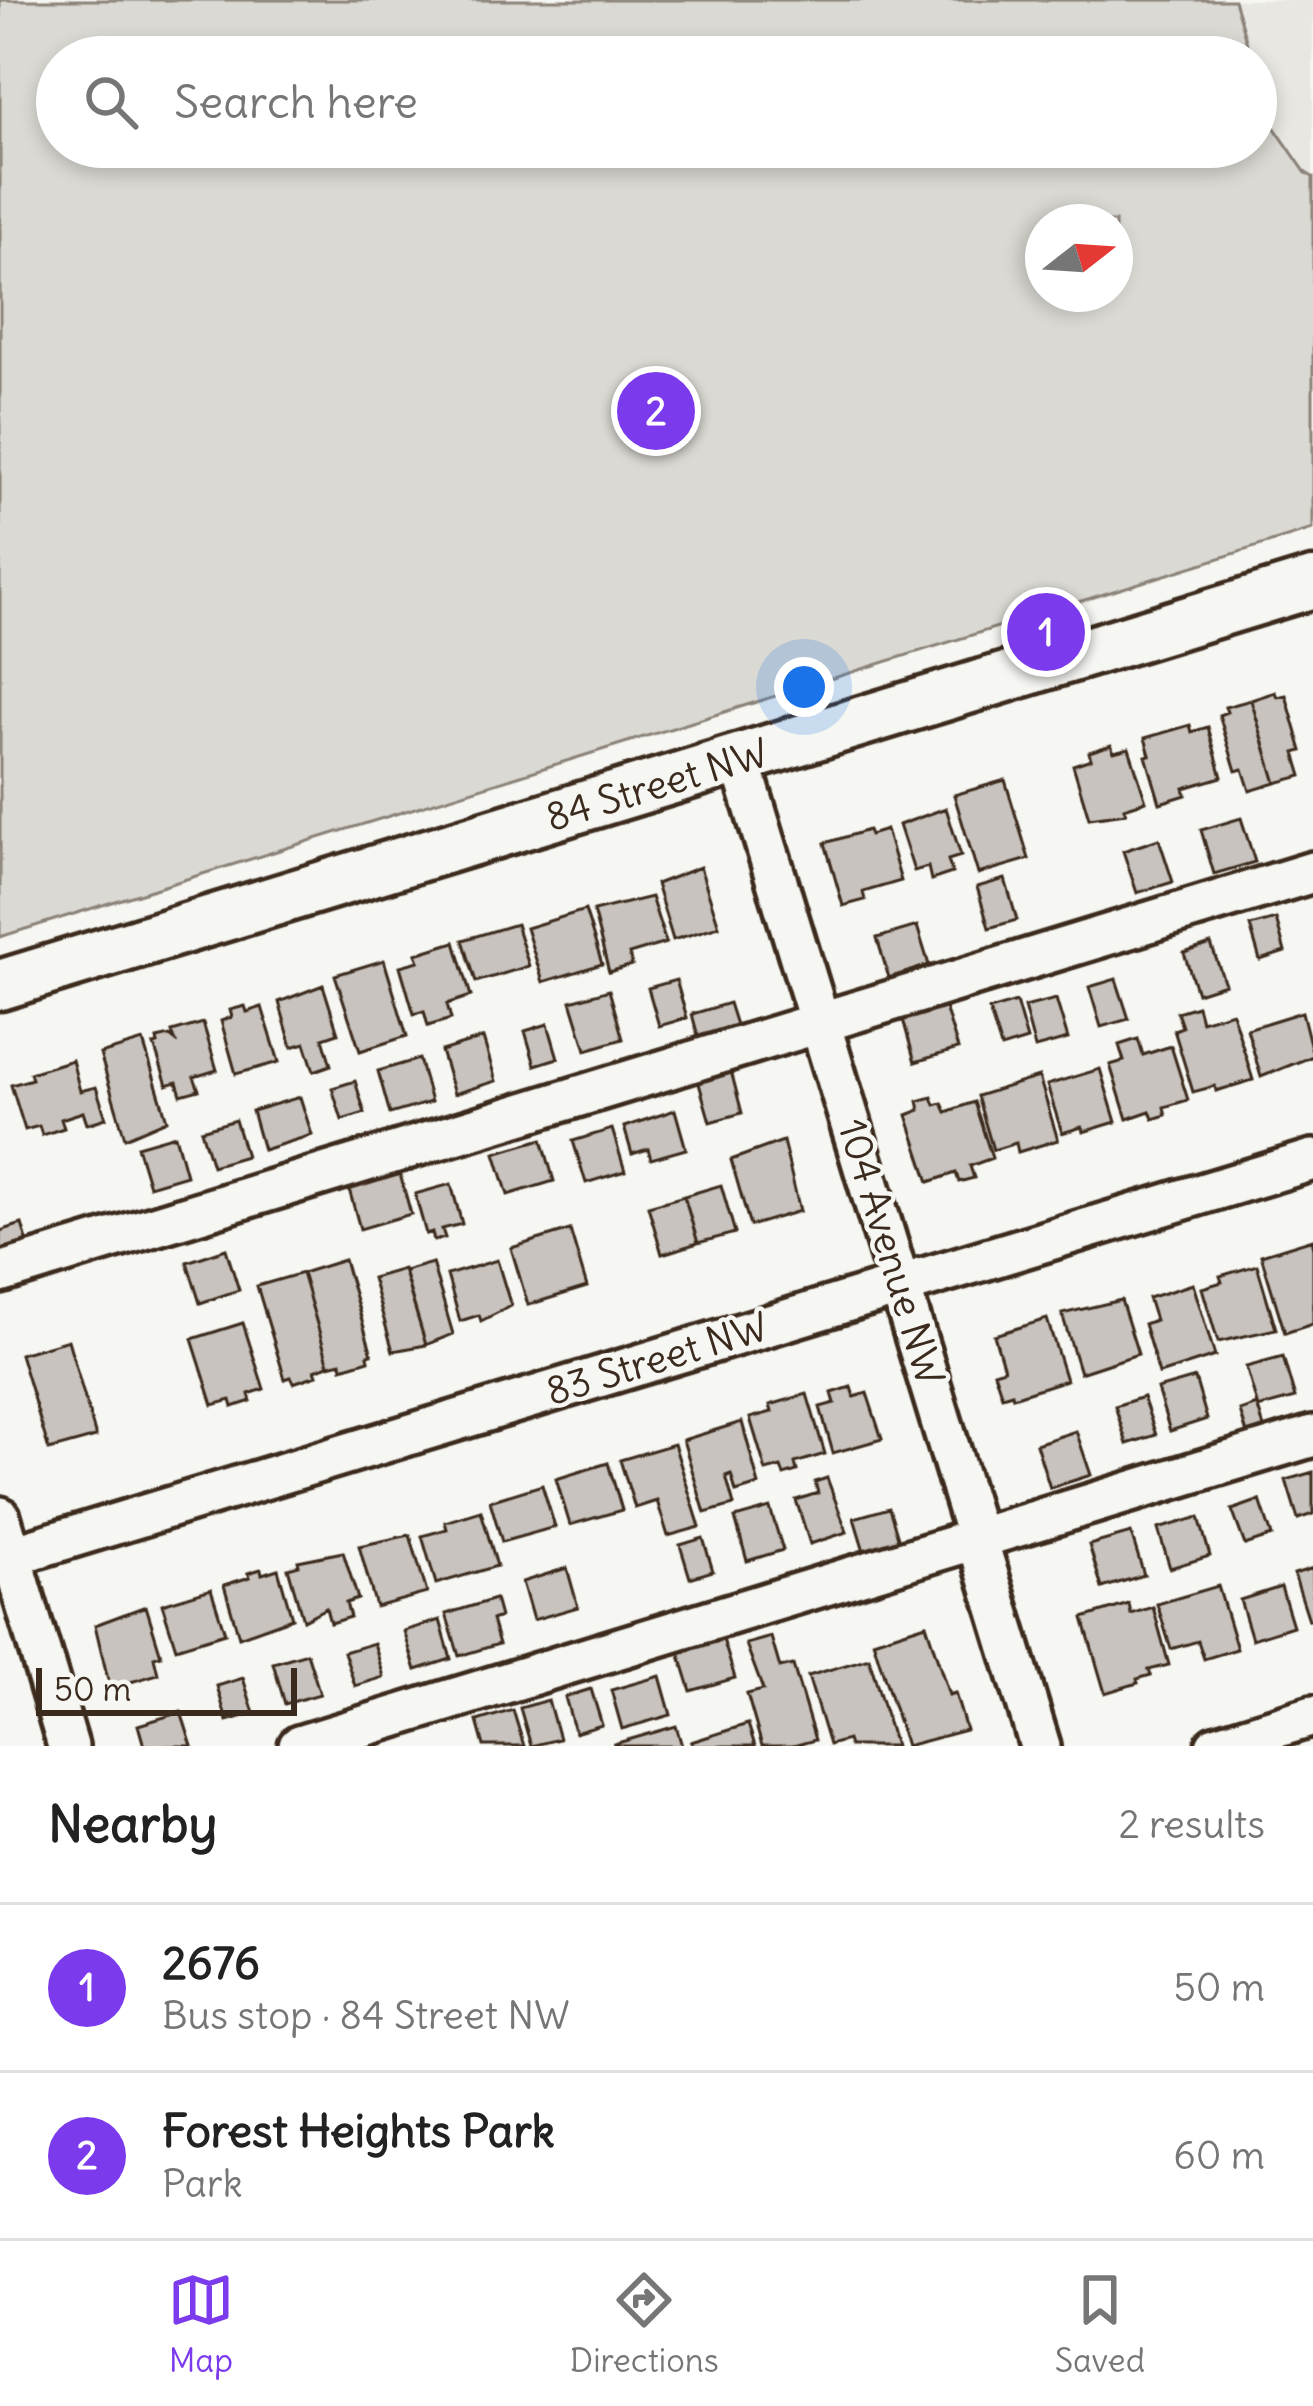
<!DOCTYPE html>
<meta charset="utf-8">
<style>
:root{--surface:#fff;--page:#f6f6f6;--text:#222;--muted:#767676;--line:#e0e0e0;--accent:#7c3aed}
body{margin:0;font-family:Delius,sans-serif;background:var(--page);color:var(--text)}
.compass{position:absolute;left:1025px;top:204px;width:108px;height:108px;border-radius:50%;background:var(--surface);box-shadow:0 6px 18px #0003;rotate:73deg}
.scale{position:absolute;left:36px;bottom:30px;width:261px;box-sizing:border-box;padding-left:12px;border:6px solid #3b2a1e;border-top:0;font-size:33px;line-height:42px;white-space:nowrap;color:#3b2a1e;-webkit-text-stroke:9px #f6f6f2;paint-order:stroke}
.you{position:absolute;left:804px;top:687px;width:42px;height:42px;margin:-30px;border:9px solid #fff;border-radius:50%;background:#1a73e8;box-shadow:0 0 0 18px #1a73e833}
.badge{display:grid;place-items:center;width:78px;height:78px;border-radius:50%;background:var(--accent);color:#fff;font-size:39px;font-weight:700}
.pin{position:absolute;translate:-50% -50%;border:6px solid #fff;box-shadow:0 3px 12px #0006}
.list{margin:0;padding:0;list-style:none}
h2{display:flex;justify-content:space-between;align-items:center;height:156px;margin:0;padding:0 48px;font-size:51px}
h2 small{font-size:39px;font-weight:400;color:var(--muted)}
.list li{display:grid;grid-template-columns:78px 1fr auto;gap:36px;align-items:center;box-sizing:border-box;height:168px;padding:0 48px;border-top:3px solid var(--line)}
.list b{display:block;font-size:45px;white-space:nowrap}
.list p{margin:0;font-size:39px;white-space:nowrap;color:var(--muted)}
.list em{font-size:39px;font-style:normal;color:var(--muted)}
.icon{flex:none;width:66px;height:66px;fill:none;stroke:currentColor;stroke-width:2;stroke-linecap:round;stroke-linejoin:round}
.map{position:relative;flex:none;width:1313px;height:1746px;overflow:hidden}
.search{position:absolute;background:var(--surface);box-shadow:0 6px 18px #0003;left:36px;right:36px;top:36px;height:132px;display:flex;align-items:center;gap:30px;box-sizing:border-box;padding:0 42px;border-radius:66px;color:var(--muted);font-size:45px}
.sheet{height:492px;background:var(--surface)}
nav{display:flex;justify-content:space-around;align-items:center;box-sizing:border-box;height:168px;border-top:3px solid var(--line);background:var(--surface);font-size:33px;color:var(--muted)}
nav a{display:grid;justify-items:center;gap:6px}
nav .on{color:var(--accent)}
.map>svg:first-child{display:block}
.built{fill:#e8e7e2}
.green{fill:#dad9d3;stroke:#8a8278;stroke-width:3;fill-rule:evenodd}
.building{fill:#c8c3be;stroke:#3b2a1e;stroke-width:3}
.lines{fill:none;stroke-linecap:round;stroke-linejoin:round}
.minor-casing{stroke:#3b2a1e;stroke-width:48}
.major-casing{stroke:#3b2a1e;stroke-width:57}
.minor{stroke:#f6f6f2;stroke-width:39}
.major{stroke:#f6f6f2;stroke-width:48}
.labels{text-anchor:middle;dominant-baseline:central;stroke-width:9;stroke-linejoin:round;paint-order:stroke}
.street-label{font-size:39px;fill:#3b2a1e;stroke:#f6f6f2}
</style>
<div class="map">
<svg width="1313" height="1746" viewBox="0 0 1313 1746">
<rect width="100%" height="100%" fill="#f6f6f2"/>
<filter id="ink" filterUnits="userSpaceOnUse"><feTurbulence type="fractalNoise" baseFrequency=".00833" numOctaves="2"/><feDisplacementMap in="SourceGraphic" scale="24" xChannelSelector="R" yChannelSelector="G"/><feConvolveMatrix kernelMatrix="1 2 1 2 8 2 1 2 1" color-interpolation-filters="sRGB"/></filter>
<g filter="url(#ink)">
<path class="built" d="M1234,0H1313V177L1306,173L1268,118L1256,76V57H1251Z"/>
<path class="green" d="M0,0H1234L1251,57H57V147H1256V76L1268,118L1306,173L1313,177V529L0,937ZM1043,222H1115V294H1043Z"/>
<path class="building" d="M1275,692L1277,697L1286,695L1302,751L1295,753L1302,776L1276,783L1251,700Z
M1251,700L1276,783L1250,791L1243,769L1236,771L1219,715L1227,712L1225,707Z
M1190,725L1192,732L1208,727L1222,777L1184,788L1186,795L1160,803L1146,756L1150,755L1145,738Z
M1111,745L1114,752L1129,748L1146,801L1124,808L1126,813L1089,818L1073,765L1091,759L1089,752Z
M1005,780L1029,859L978,874L954,795Z
M946,808L961,856L948,860L952,873L931,880L928,867L914,871L899,825Z
M1241,818L1255,862L1214,874L1201,830Z
M868,830L870,835L886,830L901,881L863,892L865,900L843,906L825,843Z
M1159,839L1173,882L1137,893L1123,851Z
M700,867L719,926L673,940L656,884Z
M1005,879L1017,920L989,928L977,887Z
M651,897L666,943L629,954L632,965L609,972L593,911Z
M585,910L602,964L543,982L526,928Z
M1276,919L1285,952L1260,960L1250,926Z
M516,924L529,966L476,982L463,940Z
M917,926L929,965L889,978L877,938Z
M455,942L471,996L447,1004L451,1019L428,1026L424,1011L414,1014L400,966L419,961L416,954Z
M1211,944L1225,984L1197,993L1184,953Z
M384,960L407,1036L360,1051L335,975Z
M1116,979L1129,1019L1101,1027L1089,987Z
M676,980L687,1018L659,1026L648,988Z
M323,985L338,1033L323,1038L331,1065L314,1071L305,1043L292,1047L279,1002Z
M609,990L623,1039L586,1050L571,1001Z
M1056,999L1068,1039L1035,1048L1024,1007Z
M1016,1002L1027,1040L1001,1048L989,1010Z
M729,1003L737,1028L699,1040L692,1014Z
M944,1004L958,1049L915,1062L902,1016Z
M245,1006L247,1012L262,1007L279,1062L236,1074L221,1021L232,1017L230,1010Z
M1197,1006L1201,1021L1232,1012L1253,1080L1216,1091L1215,1086L1193,1092L1174,1030L1182,1027L1177,1012Z
M1302,1012L1313,1056L1261,1077L1247,1029Z
M203,1023L217,1070L194,1077L199,1090L181,1095L177,1082L167,1085L154,1045L158,1044L157,1039L170,1036L175,1040L172,1032Z
M548,1024L558,1058L535,1065L525,1031Z
M483,1038L496,1081L454,1094L441,1051Z
M1138,1039L1143,1055L1171,1046L1188,1100L1164,1107L1166,1115L1153,1119L1150,1111L1127,1119L1110,1065L1124,1061L1119,1045Z
M143,1041L167,1120L125,1138L100,1054Z
M419,1059L431,1102L390,1114L378,1071Z
M72,1060L80,1091L96,1087L106,1118L87,1124L83,1112L61,1119L64,1128L42,1135L39,1126L25,1130L11,1085L32,1079L30,1073Z
M1100,1069L1116,1122L1083,1132L1082,1127L1062,1133L1047,1085Z
M731,1071L742,1113L710,1122L698,1080Z
M1039,1077L1058,1140L1018,1152L1016,1143L993,1150L977,1096Z
M355,1081L365,1113L342,1120L332,1088Z
M300,1097L312,1135L263,1150L252,1111Z
M932,1097L935,1105L942,1103L946,1112L974,1102L992,1158L970,1166L974,1178L959,1182L956,1173L929,1182L907,1115L920,1110L918,1101Z
M675,1110L686,1149L651,1159L648,1149L632,1154L624,1127Z
M235,1120L246,1156L212,1166L201,1130Z
M612,1129L625,1171L586,1183L573,1141Z
M175,1135L186,1175L149,1186L137,1146Z
M542,1139L554,1181L508,1195L495,1153Z
M783,1141L800,1211L750,1226L731,1160Z
M400,1174L411,1214L360,1229L349,1189Z
M451,1184L462,1224L442,1229L445,1238L434,1241L432,1232L426,1234L415,1194Z
M721,1185L735,1233L698,1243L684,1196Z
M684,1196L698,1243L662,1254L648,1206Z
M22,1224L28,1244L0,1253V1231Z
M570,1230L587,1287L528,1305L511,1248Z
M1313,1239V1324L1285,1333L1261,1255Z
M226,1249L239,1290L200,1303L187,1262Z
M344,1260L372,1354L368,1355L369,1360L342,1368L341,1362L329,1365L302,1273Z
M497,1260L511,1306L481,1321L479,1315L460,1321L447,1275Z
M432,1263L453,1334L426,1345L404,1271Z
M1257,1265L1276,1329L1218,1342L1202,1288L1222,1282L1220,1276Z
M403,1269L426,1345L393,1351L372,1278Z
M302,1273L329,1365L315,1370L317,1375L293,1383L291,1377L285,1379L257,1286Z
M1193,1284L1215,1356L1159,1374L1144,1324L1155,1320L1148,1298Z
M1121,1300L1138,1354L1080,1373L1062,1314Z
M1047,1319L1066,1380L1013,1397L1012,1393L1002,1396L994,1372L1004,1369L994,1335Z
M243,1323L264,1389L249,1394L251,1401L233,1407L231,1400L213,1405L192,1339Z
M68,1340L96,1437L49,1450L20,1354Z
M1283,1357L1295,1398L1258,1408L1246,1367Z
M1195,1378L1207,1419L1170,1431L1157,1389Z
M851,1387L854,1397L867,1393L882,1439L833,1453L820,1407L835,1403L832,1393Z
M807,1394L825,1454L795,1463L797,1471L784,1475L781,1467L766,1471L750,1418L772,1412L770,1405Z
M1143,1397L1156,1435L1127,1444L1115,1406Z
M1257,1405L1265,1431L1248,1437L1240,1411Z
M742,1422L759,1485L736,1492L731,1474L726,1476L734,1505L705,1513L683,1440Z
M1076,1431L1091,1475L1050,1488L1036,1444Z
M674,1444L700,1527L668,1536L657,1501L635,1508L620,1460Z
M608,1463L622,1510L570,1525L556,1479Z
M1313,1472V1514L1298,1519L1286,1480Z
M827,1478L847,1532L810,1544L796,1500L818,1493L815,1482Z
M542,1485L555,1527L502,1542L490,1501Z
M1260,1500L1272,1536L1245,1545L1232,1510Z
M770,1508L783,1550L747,1561L735,1518Z
M889,1508L899,1541L864,1551L854,1518Z
M481,1511L497,1566L436,1584L422,1536L447,1529L445,1522Z
M1199,1517L1210,1556L1170,1568L1158,1529Z
M1131,1533L1144,1575L1102,1588L1089,1545Z
M410,1535L427,1593L376,1607L359,1546Z
M703,1538L713,1571L690,1578L680,1545Z
M343,1552L358,1599L346,1603L350,1617L330,1623L326,1608L303,1620L288,1568L299,1565L298,1561Z
M567,1568L578,1607L533,1620L522,1582Z
M1313,1568V1619L1309,1620L1294,1574Z
M261,1569L262,1574L278,1569L292,1618L239,1637L224,1585L250,1577L248,1573Z
M1218,1586L1237,1649L1204,1659L1198,1641L1171,1649L1157,1604Z
M1281,1587L1293,1626L1252,1639L1240,1600Z
M211,1589L225,1633L176,1648L162,1604Z
M495,1599L500,1617L492,1620L499,1644L459,1656L446,1614Z
M1129,1604L1131,1614L1153,1607L1169,1665L1149,1670L1151,1675L1137,1679L1138,1683L1105,1693L1083,1618Z
M146,1606L161,1655L154,1657L158,1674L110,1688L95,1625Z
M440,1620L451,1659L416,1670L404,1631Z
M926,1624L949,1695L955,1693L966,1730L906,1746L873,1641Z
M722,1636L735,1678L691,1691L678,1649Z
M771,1637L780,1668L793,1665L815,1740L793,1746H762L747,1694L763,1690L746,1644Z
M374,1643L384,1677L355,1686L344,1652Z
M307,1653L320,1694L285,1704L273,1663Z
M869,1658L895,1746H849L847,1740L829,1745L808,1676Z
M660,1676L671,1715L622,1729L611,1690Z
M243,1678L254,1713L227,1721L217,1686Z
M591,1689L602,1725L575,1733L565,1697Z
M548,1700L559,1739L531,1746L520,1708Z
M513,1710L524,1746H484L477,1721Z
M181,1712L192,1746H144L138,1725Z
M748,1724L755,1746H693L691,1742Z
M676,1726L682,1746H615L614,1744Z"/>
<g class="lines">
<defs>
<path id="minor" d="M740,760L1040,1746
M0,1273L1313,872
M0,1517L68,1746
M0,1559L1313,1160
M299,1746L1313,1436
M1216,1746L1313,1716"/>
<path id="major" d="M0,985L1313,583"/>
</defs>
<use href="#minor" class="minor-casing"/>
<use href="#major" class="major-casing"/>
<use href="#minor" class="minor"/>
<use href="#major" class="major"/>
</g>
</g>
<g class="labels">
<g class="street-label">
<text transform="translate(657 785) rotate(-17)">84 Street NW</text>
<text transform="translate(891 1252) rotate(73)">104 Avenue NW</text>
<text transform="translate(657 1359) rotate(-17)">83 Street NW</text>
</g>
</g>
</svg>
<svg class="compass" viewBox="-18 -18 36 36"><path d="M0-13l5 13h-10z" fill="#e53935"/><path d="M0 13l5-13h-10z" fill="#767676"/></svg>
<div class="scale">50 m</div>
<div class="you"></div>
<div class="pin badge" style="left:1046px;top:632px">1</div>
<div class="pin badge" style="left:656px;top:411px">2</div>
<div class="search"><svg class="icon" aria-label="search" viewBox="0 0 24 24"><circle cx="10" cy="10" r="6"/><path d="M15 15l6 6"/></svg>Search here</div>
</div>
<section class="sheet">
<h2>Nearby<small>2 results</small></h2>
<ul class="list">
<li><span class="badge">1</span><div><b>2676</b><p>Bus stop · 84 Street NW</p></div><em>50 m</em></li>
<li><span class="badge">2</span><div><b>Forest Heights Park</b><p>Park</p></div><em>60 m</em></li>
</ul>
</section>
<nav>
<a class="on"><svg class="icon" aria-label="map" viewBox="0 0 24 24"><path d="M3 6l6-2 6 2 6-2v14l-6 2-6-2-6 2zM9 4v14M15 6v14"/></svg>Map</a>
<a><svg class="icon" aria-label="directions" viewBox="0 0 24 24"><path d="M12 3l9 9-9 9-9-9zM9 14v-3h6M13 9l2 2-2 2"/></svg>Directions</a>
<a><svg class="icon" aria-label="saved" viewBox="0 0 24 24"><path d="M7 4h10v16l-5-4-5 4z"/></svg>Saved</a>
</nav>
